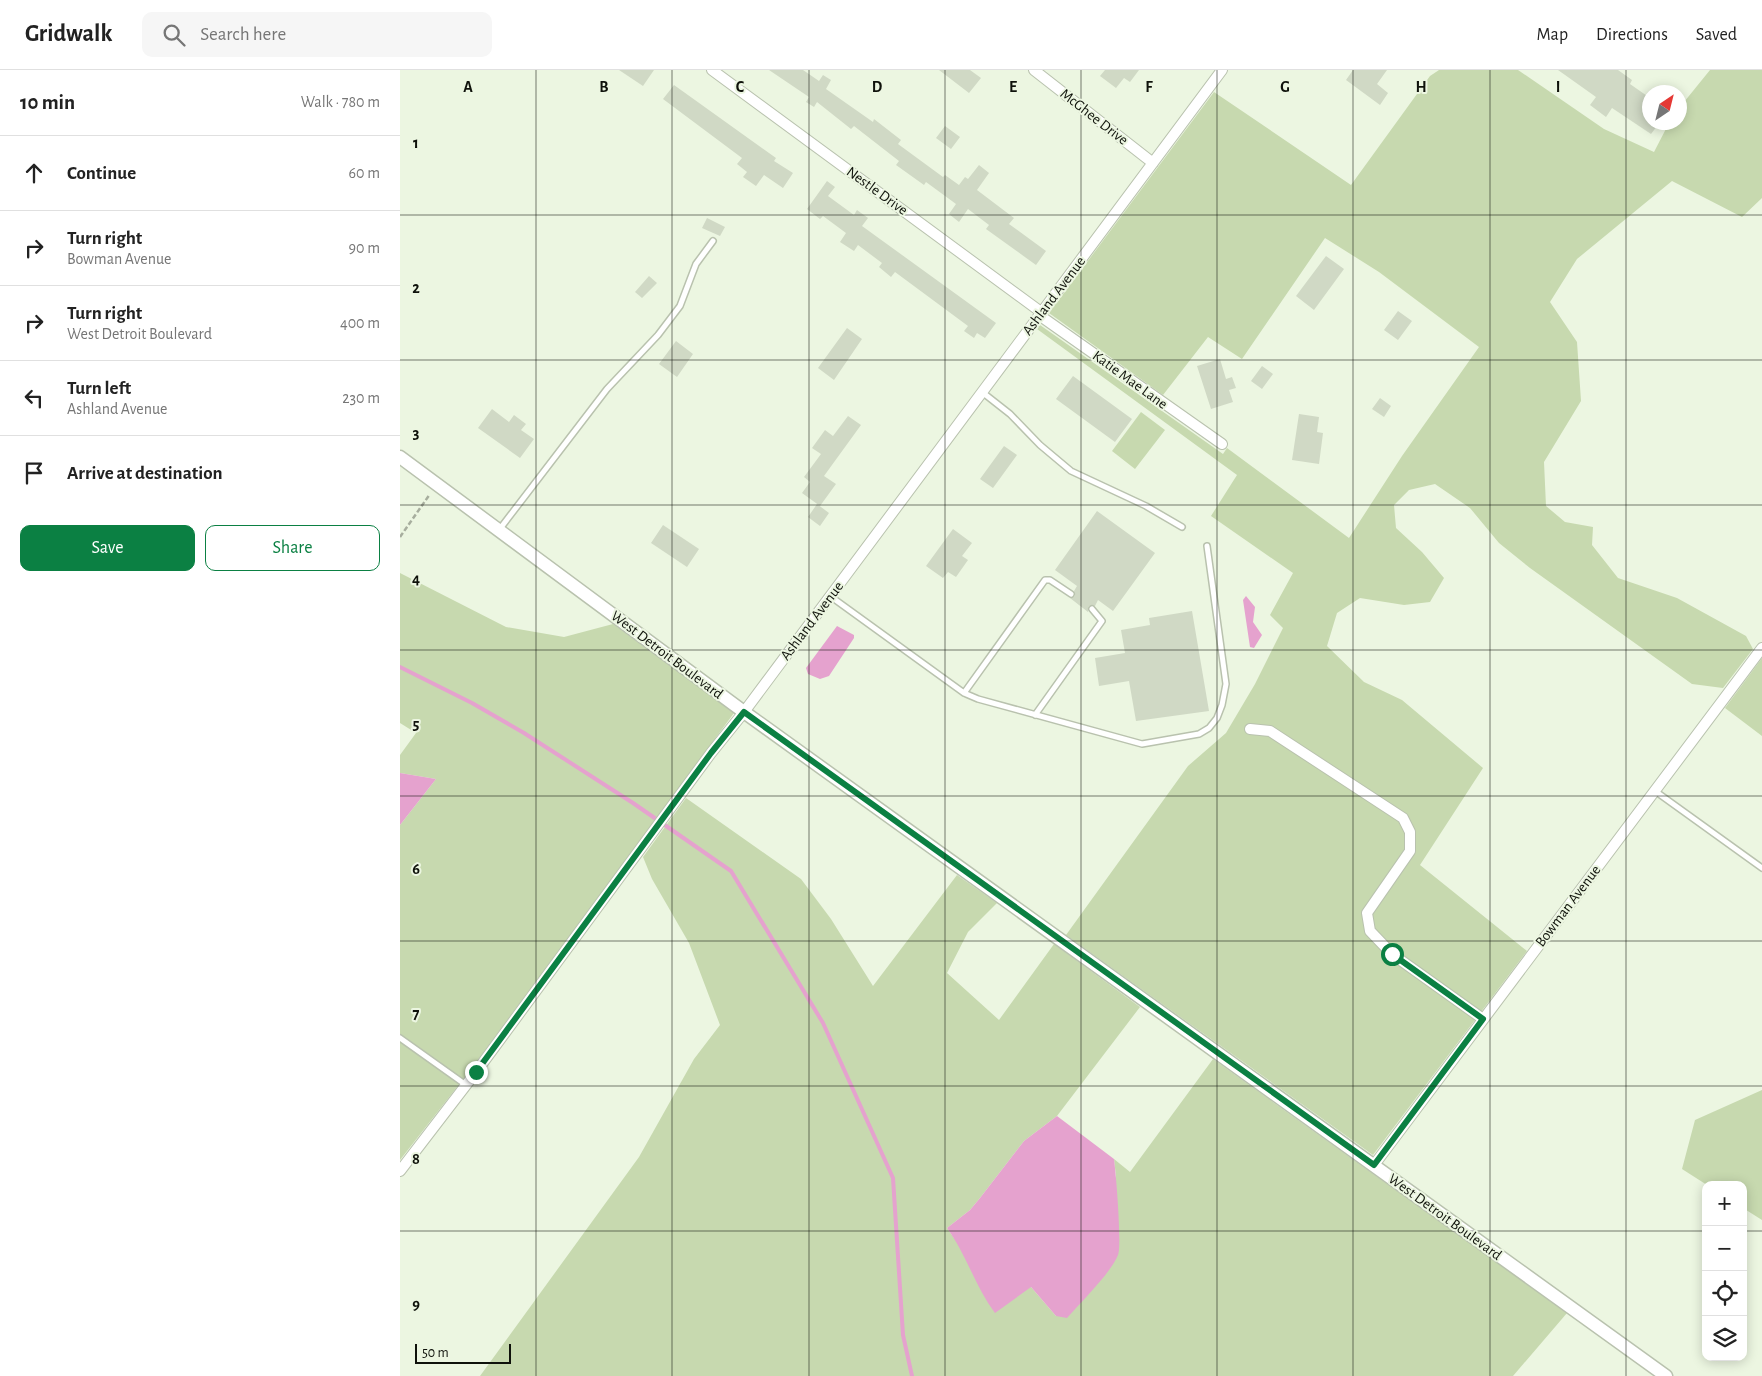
<!DOCTYPE html>
<meta charset="utf-8">
<style>
:root{--surface:#fff;--page:#f6f6f6;--text:#222;--muted:#767676;--line:#e0e0e0;--accent:#0b8043}
body{margin:0;font-family:"Alegreya Sans",sans-serif;background:var(--page);color:var(--text)}
.controls{position:absolute;right:15px;bottom:15px;display:grid;overflow:hidden;border-radius:10px;box-shadow:0 2px 12px #0003}
.controls button{width:45px;height:45px;display:grid;place-items:center;padding:0;border:0;border-bottom:1px solid var(--line);background:var(--surface);color:var(--text);font:25px sans-serif}
.compass{position:absolute;left:1242px;top:15px;width:45px;height:45px;border-radius:50%;background:var(--surface);box-shadow:0 2px 12px #0003;rotate:35deg}
.scale{position:absolute;left:15px;bottom:12px;width:96px;box-sizing:border-box;padding-left:5px;border:2px solid #0f120b;border-top:0;font-size:14px;line-height:18px;white-space:nowrap;color:#0f120b;-webkit-text-stroke:4px #ecf6e1;paint-order:stroke}
.stop{position:absolute;width:15px;height:15px;margin:-11px;border:4px solid #0b8043;border-radius:50%;background:#fff}
.stop.end{background:#0b8043;border-color:#fff;box-shadow:0 1px 5px #0008}
.list{margin:0;padding:0;list-style:none}
h2{display:flex;justify-content:space-between;align-items:center;height:65px;margin:0;padding:0 20px;font-size:21px}
h2 small{font-size:16px;font-weight:400;color:var(--muted)}
.list li{display:grid;grid-template-columns:32px 1fr auto;gap:15px;align-items:center;box-sizing:border-box;height:75px;padding:0 20px;border-top:1px solid var(--line)}
.list b{display:block;font-size:19px;white-space:nowrap}
.list p{margin:0;font-size:16px;white-space:nowrap;color:var(--muted)}
.list em{font-size:16px;font-style:normal;color:var(--muted)}
.actions{display:flex;gap:10px;padding:15px 20px}
.actions a{flex:1;padding:11px 0;border:1px solid var(--accent);border-radius:10px;text-align:center;font-size:18px;color:var(--accent)}
.actions .main{background:var(--accent);color:#fff}
.icon{flex:none;width:28px;height:28px;fill:none;stroke:currentColor;stroke-width:2;stroke-linecap:round;stroke-linejoin:round}
.map{position:relative;flex:none;width:1362px;height:1306px;overflow:hidden}
header{display:flex;align-items:center;gap:30px;box-sizing:border-box;height:70px;padding:0 25px;background:var(--surface);border-bottom:1px solid var(--line)}
header strong{font-size:24px}
nav{display:flex;gap:28px;margin-inline-start:auto;font-size:18px}
.search{width:350px;height:45px;background:var(--page);display:flex;align-items:center;gap:12px;box-sizing:border-box;padding:0 18px;border-radius:10px;color:var(--muted);font-size:19px}
main{display:flex}
aside{flex:1;background:var(--surface)}
.map>svg:first-child{display:block}
.green{fill:#c7d9af}
.water{fill:#e5a2ce}
.lines{fill:none;stroke-linecap:round;stroke-linejoin:round}
.stream{stroke:#e5a2ce;stroke-width:4}
.building{fill:#d0d9c5}
.service-casing{stroke:#b9c2ae;stroke-width:8}
.minor-casing{stroke:#b9c2ae;stroke-width:12}
.tertiary-casing{stroke:#b9c2ae;stroke-width:15}
.path{stroke:#a7ae9e;stroke-width:2.5;stroke-dasharray:5 2.5;stroke-linecap:butt}
.service{stroke:#fff;stroke-width:5}
.minor{stroke:#fff;stroke-width:10}
.tertiary{stroke:#fff;stroke-width:12}
.route{stroke:#0b8043;stroke-width:6}
.grid{fill:none;stroke:#0f120b;stroke-width:1;stroke-opacity:0.55}
.labels{text-anchor:middle;dominant-baseline:central;stroke-width:4;stroke-linejoin:round;paint-order:stroke}
.street-label{font-size:15px;fill:#0f120b;stroke:#ecf6e1}
.grid-label{font-size:16px;text-anchor:middle;font-weight:bold;fill:#0f120b;stroke:#ecf6e1;stroke-width:4;stroke-linejoin:round;paint-order:stroke}
</style>
<header>
<strong>Gridwalk</strong>
<div class="search"><svg class="icon" aria-label="search" viewBox="0 0 24 24"><circle cx="10" cy="10" r="6"/><path d="M15 15l6 6"/></svg>Search here</div>
<nav><a>Map</a><a>Directions</a><a>Saved</a></nav>
</header>
<main>
<aside>
<h2>10 min<small>Walk · 780 m</small></h2>
<ul class="list">
<li><svg class="icon" aria-label="ahead" viewBox="0 0 24 24"><path d="M12 20V5M6 11l6-6 6 6"/></svg><div><b>Continue</b></div><em>60 m</em></li>
<li><svg class="icon" aria-label="right" viewBox="0 0 24 24"><path d="M7 20v-9h11M14 6l5 5-5 5"/></svg><div><b>Turn right</b><p>Bowman Avenue</p></div><em>90 m</em></li>
<li><svg class="icon" aria-label="right" viewBox="0 0 24 24"><path d="M7 20v-9h11M14 6l5 5-5 5"/></svg><div><b>Turn right</b><p>West Detroit Boulevard</p></div><em>400 m</em></li>
<li><svg class="icon" aria-label="left" viewBox="0 0 24 24"><path d="M17 20v-9H6M10 6l-5 5 5 5"/></svg><div><b>Turn left</b><p>Ashland Avenue</p></div><em>230 m</em></li>
<li><svg class="icon" aria-label="arrive" viewBox="0 0 24 24"><path d="M6 21V4h12l-3 4 3 4H6"/></svg><div><b>Arrive at destination</b></div></li>
</ul>
<div class="actions"><a class="main">Save</a><a>Share</a></div>
</aside>
<div class="map">
<svg width="1362" height="1306" viewBox="0 0 1362 1306">
<rect width="100%" height="100%" fill="#ecf6e1"/>
<path class="green" d="M1039,0H1118L1204,59L1254,82L1269,53L1280,52V37L1310,0H1362V128L1342,147L1272,111L1177,189L1150,232L1177,272L1181,331L1144,392L1146,436L1165,452L1193,457L1192,475L1218,508L1277,528L1346,566L1353,579L1323,618L1292,614L1130,498L1099,473L1070,438L1035,414L1009,420L994,435L996,458L1022,482L1044,508L1030,532L1004,535L960,528L937,543L927,576L964,612L1002,630L1083,698L1020,795L1127,881L973,1085L666,865L788,696L826,663L855,614L883,558L870,545L893,503L811,446L837,405L637,259L640,255L823,384L827,378L949,468L1002,386L1079,277L979,202L925,168L842,289L808,267L763,325L649,243L814,22L951,115L1030,6Z
M741,342L765,360L735,399L712,381Z
M0,503L106,557L164,567L213,554L334,643L71,999L0,1090V755L36,709L0,703V685L16,663L0,653Z
M1362,588V666L1325,638Z
M286,728L401,809L431,849L473,916L557,805L597,833L568,862L547,903L599,950L654,874L740,937L657,1046L624,1071L580,1128L570,1140L547,1158L554,1168L631,1217L656,1246L716,1106L714,1089L730,1102L813,989L1167,1243L1113,1306H80L239,1087L294,989L320,955L289,873L252,809L243,787Z
M1362,1020V1150L1343,1138V1115H1307L1282,1099L1295,1050Z"/>
<path class="water" d="M846,526L855,537L853,552L862,565L854,578L850,577L843,530Z
M437,556L454,565V568L429,606L420,609L408,604L406,598Z
M0,703L36,709L0,755Z
M657,1046L714,1089C716,1103 722,1175 718,1185C710,1204 681,1232 667,1248L656,1246L631,1217L595,1243C575,1216 566,1184 547,1158L570,1140L580,1128L624,1071Z"/>
<g class="lines">
<path class="stream" d="M0,597L72,633L124,663L233,733L331,801L423,953L493,1108L503,1265L512,1306"/>
</g>
<path class="building" d="M219,0H254L243,16Z
M369,0H403L419,11L423,5L431,10L426,19L473,52L474,49L501,70L498,74L543,107L545,105L559,115L565,107L568,109L579,95L589,103L577,120L614,148L609,154L646,181L636,195L586,159L589,155L568,139L559,152L549,144L556,134L526,112L524,115L496,95L499,91L454,56L451,59L417,32L414,37L406,32L409,27Z
M539,0H570L581,8L569,23Z
M705,0H739L730,12L724,8L716,18L700,6Z
M953,0H987L977,14L988,23L980,35L946,10Z
M1158,0H1218L1232,10L1230,14L1250,28V52H1260L1251,64L1212,38L1206,47L1190,35L1196,27Z
M274,15L376,88L374,91L393,103L383,118L364,105L356,116L343,107L347,102L337,94L342,88L263,29Z
M545,56L560,67L551,79L536,68Z
M427,111L435,117L428,126L454,145L457,140L468,148L462,156L596,253L585,268L577,263L574,268L564,261L568,256L495,202L491,207L479,197L482,193L458,175L454,181L440,172L446,163L423,146L420,149L407,139Z
M307,148L325,157L320,166L302,158Z
M926,186L944,199L914,240L896,226Z
M249,206L257,213L242,228L235,222Z
M998,241L1012,251L998,270L984,260Z
M447,258L462,269L434,310L418,298Z
M276,271L293,284L277,307L259,294Z
M820,289L826,309L832,307L836,318L829,320L833,332L811,339L797,296Z
M862,296L873,304L862,319L851,311Z
M673,306L732,349L715,372L656,329Z
M980,328L991,336L984,347L972,339Z
M92,339L109,352L114,345L126,354L121,360L134,369L120,388L78,358Z
M899,344L919,347L917,362L923,363L919,394L892,390Z
M448,346L461,355L424,406L436,414L420,436L402,423L410,412L404,407L421,384L412,378L425,360L433,366Z
M604,376L617,385L593,418L580,409Z
M417,434L429,443L420,456L408,447Z
M697,441L755,483L713,541L698,530L695,536H689L688,542L670,528L675,526L674,521L677,516L655,500Z
M263,455L299,479L287,497L251,473Z
M553,459L572,473L562,486L568,490L556,507L548,502L543,508L526,496Z
M792,541L809,641L736,651L729,611L699,616L695,588L725,583L721,560L750,555L749,548Z"/>
<g class="lines">
<defs>
<path id="service" d="M582,322L610,344L640,375L671,401L746,436L782,457
M99,460L207,319L258,265L280,236L296,194L313,171
M430,526L564,623L578,629L742,674L799,664L809,658L817,648L822,635L826,614L807,476
M564,623L645,510H650L671,524
M635,645L702,551L692,539
M1255,721L1362,798
M0,968L66,1015"/>
<path id="minor" d="M312,0L641,242
M634,0L753,93
M639,245L822,374
M850,659L870,661L1003,748L1010,762V781L967,843L970,861L992,884L1083,949
M974,1095L1362,578
M0,1101L76,1002L311,683L344,642L822,0"/>
<path id="tertiary" d="M0,387L344,642L1266,1306"/>
</defs>
<use href="#service" class="service-casing"/>
<use href="#minor" class="minor-casing"/>
<use href="#tertiary" class="tertiary-casing"/>
<path class="path" d="M0,467L30,424"/>
<use href="#service" class="service"/>
<use href="#minor" class="minor"/>
<use href="#tertiary" class="tertiary"/>
</g>
<g class="lines">
<path class="route" d="M76,1002L311,683L344,642L974,1095L1083,949L992,884"/>
</g>
<path class="grid" d="M136,0V1306M272,0V1306M409,0V1306M545,0V1306M681,0V1306M817,0V1306M953,0V1306M1090,0V1306M1226,0V1306M0,145H1362M0,290H1362M0,435H1362M0,580H1362M0,726H1362M0,871H1362M0,1016H1362M0,1161H1306M1343,1161H1362"/>
<g class="labels">
<g class="street-label">
<text transform="translate(694 47) rotate(38)">McGhee Drive</text>
<text transform="translate(477 121) rotate(36)">Nestle Drive</text>
<text transform="translate(654 226) rotate(-53)">Ashland Avenue</text>
<text transform="translate(730 310) rotate(36)">Katie Mae Lane</text>
<text transform="translate(412 551) rotate(-53)">Ashland Avenue</text>
<text transform="translate(267 585) rotate(37)">West Detroit Boulevard</text>
<text transform="translate(1168 836) rotate(-53)">Bowman Avenue</text>
<text transform="translate(1045 1147) rotate(36)">West Detroit Boulevard</text>
</g>
</g>
<g class="grid-label">
<text x="68" y="22">A</text>
<text x="204" y="22">B</text>
<text x="340" y="22">C</text>
<text x="477" y="22">D</text>
<text x="613" y="22">E</text>
<text x="749" y="22">F</text>
<text x="885" y="22">G</text>
<text x="1021" y="22">H</text>
<text x="1158" y="22">I</text>
<text x="16" y="78">1</text>
<text x="16" y="223">2</text>
<text x="16" y="368">3</text>
<text x="16" y="514">4</text>
<text x="16" y="659">5</text>
<text x="16" y="804">6</text>
<text x="16" y="949">7</text>
<text x="16" y="1094">8</text>
<text x="16" y="1239">9</text>
</g>
</svg>
<div class="controls">
<button>+</button>
<button>−</button>
<button><svg class="icon" aria-label="locate" viewBox="0 0 24 24"><circle cx="12" cy="12" r="6"/><path d="M12 2v4M12 18v4M2 12h4M18 12h4"/></svg></button>
<button><svg class="icon" aria-label="layers" viewBox="0 0 24 24"><path d="M12 4l9 5-9 5-9-5zM3 14l9 5 9-5"/></svg></button>
</div>
<svg class="compass" viewBox="-18 -18 36 36"><path d="M0-13l5 13h-10z" fill="#e53935"/><path d="M0 13l5-13h-10z" fill="#767676"/></svg>
<div class="scale">50 m</div>
<div class="stop" style="left:992px;top:884px"></div>
<div class="stop end" style="left:76px;top:1002px"></div>
</div>
</main>
